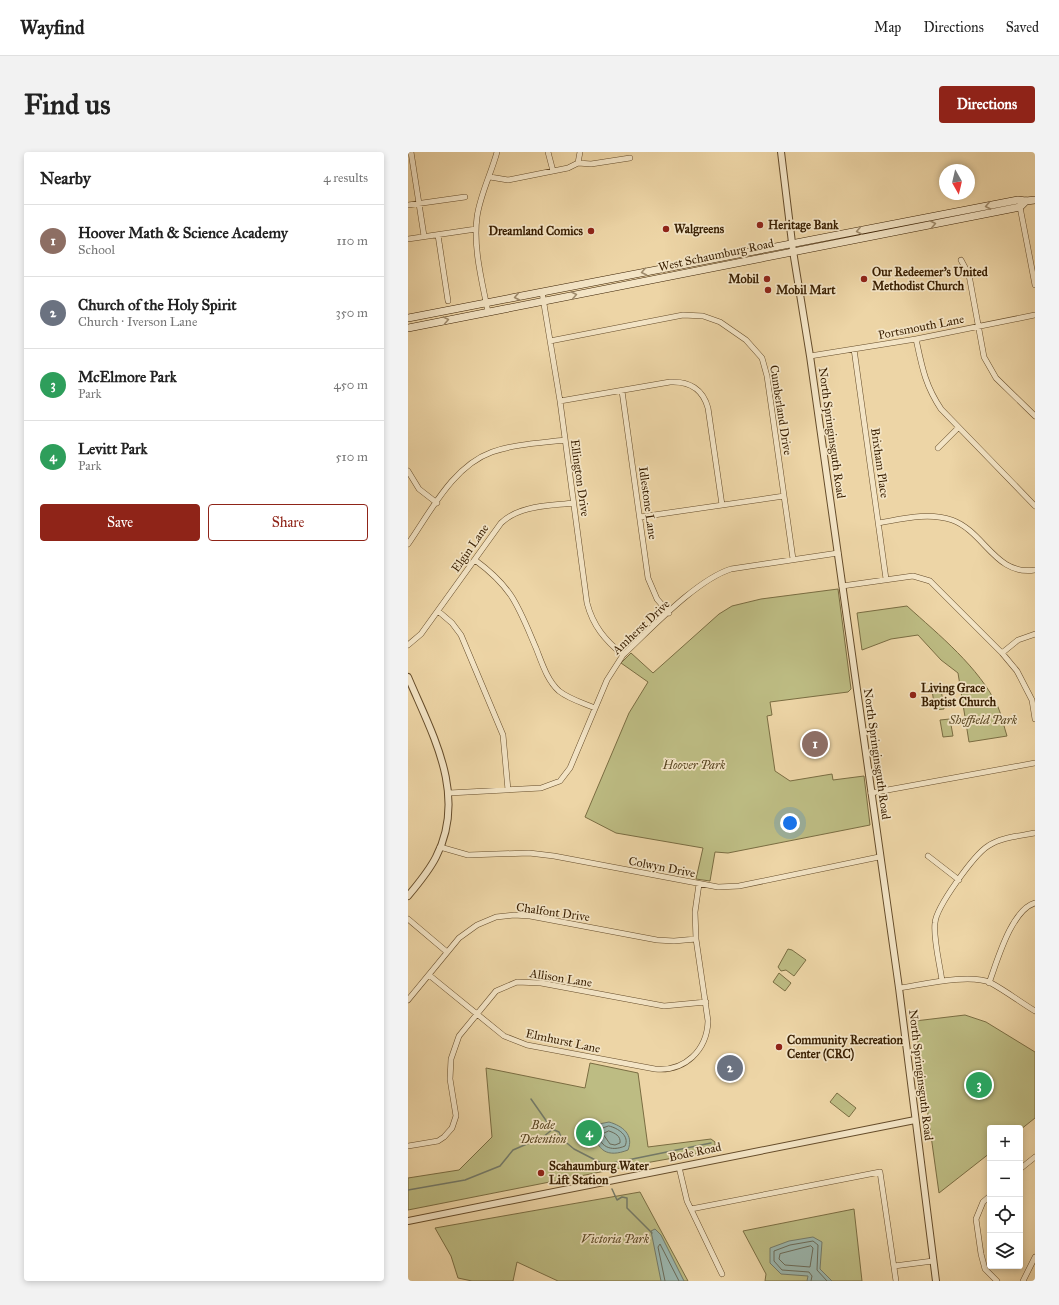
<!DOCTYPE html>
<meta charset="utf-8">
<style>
:root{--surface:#fff;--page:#f2f2f2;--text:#222;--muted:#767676;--line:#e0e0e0;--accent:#8f2418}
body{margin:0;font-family:"IM FELL Great Primer",serif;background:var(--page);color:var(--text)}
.controls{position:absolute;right:12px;bottom:12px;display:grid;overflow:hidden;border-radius:4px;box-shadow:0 2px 6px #0003}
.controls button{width:36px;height:36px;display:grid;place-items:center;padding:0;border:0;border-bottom:1px solid var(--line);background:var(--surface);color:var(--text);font:20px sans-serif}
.compass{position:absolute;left:531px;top:12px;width:36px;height:36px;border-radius:50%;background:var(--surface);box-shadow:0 2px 6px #0003;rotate:172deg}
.you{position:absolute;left:382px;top:671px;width:14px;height:14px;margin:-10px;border:3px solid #fff;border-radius:50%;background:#1a73e8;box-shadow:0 0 0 6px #1a73e833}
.badge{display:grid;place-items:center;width:26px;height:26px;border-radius:50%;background:var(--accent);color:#fff;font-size:13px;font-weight:700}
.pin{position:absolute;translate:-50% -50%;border:2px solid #fff;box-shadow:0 1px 4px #0006}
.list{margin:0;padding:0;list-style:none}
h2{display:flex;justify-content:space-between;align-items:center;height:52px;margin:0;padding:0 16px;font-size:17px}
h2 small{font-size:13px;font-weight:400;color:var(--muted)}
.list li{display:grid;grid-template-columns:26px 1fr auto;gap:12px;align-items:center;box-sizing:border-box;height:72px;padding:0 16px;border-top:1px solid var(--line)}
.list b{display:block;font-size:15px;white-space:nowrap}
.list p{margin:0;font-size:13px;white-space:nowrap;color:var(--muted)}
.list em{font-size:13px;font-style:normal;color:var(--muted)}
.actions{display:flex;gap:8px;padding:12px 16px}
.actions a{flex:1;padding:9px 0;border:1px solid var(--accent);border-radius:4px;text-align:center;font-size:14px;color:var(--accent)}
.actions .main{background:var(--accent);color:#fff}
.icon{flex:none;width:22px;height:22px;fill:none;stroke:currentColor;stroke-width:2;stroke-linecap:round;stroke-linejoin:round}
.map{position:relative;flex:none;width:627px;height:1129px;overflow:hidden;border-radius:4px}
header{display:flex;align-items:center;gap:24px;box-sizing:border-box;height:56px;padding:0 20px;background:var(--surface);border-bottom:1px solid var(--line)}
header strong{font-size:19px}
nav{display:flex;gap:22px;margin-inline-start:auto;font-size:14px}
.intro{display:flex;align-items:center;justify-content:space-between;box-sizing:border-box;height:96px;padding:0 24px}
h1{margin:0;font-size:28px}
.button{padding:10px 18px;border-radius:4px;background:var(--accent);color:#fff;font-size:14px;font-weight:700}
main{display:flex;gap:24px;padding:0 24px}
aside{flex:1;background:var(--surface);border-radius:4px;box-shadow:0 2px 6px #0003}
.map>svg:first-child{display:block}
.green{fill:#bdbc83;stroke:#7a6d42}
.water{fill:#9bb7af;stroke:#737a69}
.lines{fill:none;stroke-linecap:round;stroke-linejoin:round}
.shore{stroke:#6a6a58;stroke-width:1}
.stream{stroke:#737a69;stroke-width:1.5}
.minor-casing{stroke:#654c2a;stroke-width:6}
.tertiary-casing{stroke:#654c2a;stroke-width:8}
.secondary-casing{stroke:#381e00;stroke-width:8}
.minor{stroke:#f3e4c5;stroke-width:5}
.tertiary{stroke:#f3e4c5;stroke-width:6}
.secondary{stroke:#f3e4c5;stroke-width:7}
.oneway{stroke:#9f8b6c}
.poi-dot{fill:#8f2418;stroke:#f3e4c5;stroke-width:1.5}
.labels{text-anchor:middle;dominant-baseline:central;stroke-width:3.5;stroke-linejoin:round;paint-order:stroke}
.poi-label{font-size:12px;font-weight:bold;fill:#381e00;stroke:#f3e4c5;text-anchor:start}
.street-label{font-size:12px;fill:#381e00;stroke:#f3e4c5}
.park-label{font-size:12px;font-style:italic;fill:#594621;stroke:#f3e4c5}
</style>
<header>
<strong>Wayfind</strong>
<nav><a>Map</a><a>Directions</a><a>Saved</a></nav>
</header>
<div class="intro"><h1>Find us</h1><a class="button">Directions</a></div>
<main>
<aside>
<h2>Nearby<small>4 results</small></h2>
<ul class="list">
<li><span class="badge" style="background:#8d6e63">1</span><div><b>Hoover Math &amp; Science Academy</b><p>School</p></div><em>110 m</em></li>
<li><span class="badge" style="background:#6b7280">2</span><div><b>Church of the Holy Spirit</b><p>Church · Iverson Lane</p></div><em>350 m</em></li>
<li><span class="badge" style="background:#2e9e5b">3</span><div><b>McElmore Park</b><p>Park</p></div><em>450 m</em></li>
<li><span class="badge" style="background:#2e9e5b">4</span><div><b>Levitt Park</b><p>Park</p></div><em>510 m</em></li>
</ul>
<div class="actions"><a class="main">Save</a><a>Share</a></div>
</aside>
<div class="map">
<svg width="627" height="1129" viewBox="0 0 627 1129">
<rect width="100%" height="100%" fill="#edd5a6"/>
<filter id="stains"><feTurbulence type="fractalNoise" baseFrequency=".005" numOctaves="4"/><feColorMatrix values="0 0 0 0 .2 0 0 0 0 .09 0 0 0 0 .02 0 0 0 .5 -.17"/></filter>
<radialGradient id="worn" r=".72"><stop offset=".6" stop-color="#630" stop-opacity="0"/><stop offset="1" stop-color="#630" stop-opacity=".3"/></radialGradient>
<path class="green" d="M430,437L443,537L440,540L362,550L364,563L359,564L367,619L382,629L424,622L425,628L456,624L462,673L320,701L307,700L302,729L288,727L295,696L208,681L177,665L221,561L240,530L213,511L223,501L245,521L311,462L324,454L353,447Z
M499,454C531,483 571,515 590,555C594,564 596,575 599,584L561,590L550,521L533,508L510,483L483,487L454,498L449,461Z
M533,537L536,557L527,558L524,538Z
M542,567L545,584L535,585L532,568Z
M380,797L384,798L398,808L386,824L378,818L373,819L370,815Z
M371,821L383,831L377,839L365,830Z
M557,863L578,870L627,900V966L612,978V976H582V1001L531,1041L507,869Z
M182,911L230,921L240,995L303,987L307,990V995L299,1000L243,1010L0,1058V1026L51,1018L84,985L78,916L177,936Z
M429,941L448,956L441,965L422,950Z
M232,1040L280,1129H150L109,1110L105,1129H64L50,1126L43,1104L27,1076Z
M446,1057L454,1129H357L358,1122L335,1079Z"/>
<path class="water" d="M201,970C215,974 226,983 220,998C199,1006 189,999 185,977L191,972Z
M247,1077L253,1083L276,1129H253L243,1079Z
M405,1085L414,1090L412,1117L424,1129H399L400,1124L373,1122L362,1111V1096L381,1089Z"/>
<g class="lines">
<path class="shore" d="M201,974C210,976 222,984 217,994C203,1000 190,995 190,978Z
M201,979C207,981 213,984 212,991L207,993L202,992L195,982Z
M403,1094L405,1096L402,1115L377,1113L371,1107L372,1102Z
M257,1129L250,1095L252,1092L271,1129
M403,1129L404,1124L401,1120L374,1118L366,1109V1099L382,1093L405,1089L410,1093L409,1118L419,1129"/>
<path class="stream" d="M123,947L144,977L151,980L154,987L166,997L199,1014
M200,1019V1012L303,991
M204,1037L209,1048L214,1045L219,1046V1056L244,1081
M0,1038L57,1028L92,1014L105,998L135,985L145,977"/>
<defs>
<path id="minor" d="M3,0L16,84
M140,0L145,19
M170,11L172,0
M82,25L100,28L160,16L170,11L183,12L222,6
M0,53L57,45
M612,55L627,133
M30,83L40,149
M0,87L68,77
M553,108L561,123L576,205L588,226L627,264
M134,140L152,249L179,451C185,474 197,488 215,503
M80,160C74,129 65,96 69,65C72,43 83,22 89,0
M508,187C514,215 517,233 533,257L627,354
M142,189L275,163L295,164L312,170L338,188L354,206L359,224L385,407
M446,197L478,427
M402,204L508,187L627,163
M214,239L240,426L249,447L261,461
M152,249L262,230C281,229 295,237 300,256L314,353
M530,296L550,276
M0,319L11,337L29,351
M232,365L376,344
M471,371C494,367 520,360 544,368C577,380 587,424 627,418
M0,392C23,359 45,314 84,300C107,292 133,291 157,288
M67,408C105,436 110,454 128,496C134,511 139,528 151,539C161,547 175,551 187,556
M434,434L505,424L522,429L594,501L609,519L624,548L627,567
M30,459L44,471L53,483L95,583L100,638
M0,493L13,482L93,371C112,353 141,354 166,351
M594,501L610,488L627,482
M41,641L133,636L152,629L162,616L199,528L215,503C243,477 288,428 323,417L430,401
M463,641L627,611
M32,695L60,703L121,701L146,704L310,735L331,734L471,705
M520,704L551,728
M0,767L39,800
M21,823L96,884L119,893L247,917C277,920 299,898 300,869L288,787L287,760L291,732
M534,829C532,813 525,786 527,771C528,755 566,703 580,694C593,685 612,684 627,681
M581,831C589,810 603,758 627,751
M491,836C513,833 562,821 583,831C598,839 612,850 627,859
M0,848L51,786L69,773L88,765L106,763L122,764L249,788L266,789L288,787
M0,994L30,989L36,985L44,976L48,964L42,927L43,907L51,884L88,839L109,830L133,831L256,854L298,850
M271,1015L279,1049L314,1122
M612,1017L627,1005
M582,1044L575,1050L568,1067L573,1102L577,1117L589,1129
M283,1057L472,1020L488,1129
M486,1114L525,1109
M615,1129L627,1105"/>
<path id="tertiary" d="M373,0L385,99L402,204L491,836L528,1129
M0,525C24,582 60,643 28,705C21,719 10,732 0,744
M0,1069L507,968"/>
<path id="secondary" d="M0,166L610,48L618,49L627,48
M0,176L612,55L618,49"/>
</defs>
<use href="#minor" class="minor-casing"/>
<use href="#tertiary" class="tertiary-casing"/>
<use href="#secondary" class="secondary-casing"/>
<use href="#minor" class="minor"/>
<use href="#tertiary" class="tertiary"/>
<use href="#secondary" class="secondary"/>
</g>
<defs><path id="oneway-chevron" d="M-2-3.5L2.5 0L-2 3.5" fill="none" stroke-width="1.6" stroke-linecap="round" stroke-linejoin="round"/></defs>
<g class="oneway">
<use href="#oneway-chevron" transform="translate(580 54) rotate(169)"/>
<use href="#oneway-chevron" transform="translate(525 72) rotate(-11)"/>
<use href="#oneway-chevron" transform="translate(451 79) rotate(169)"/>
<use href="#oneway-chevron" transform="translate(236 120) rotate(169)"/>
<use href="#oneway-chevron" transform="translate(166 143) rotate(-11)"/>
<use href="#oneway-chevron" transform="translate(109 145) rotate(169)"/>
<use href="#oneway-chevron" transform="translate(38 168) rotate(-11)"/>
</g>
<g class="poi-dot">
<circle cx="352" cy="73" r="4"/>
<circle cx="258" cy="77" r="4"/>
<circle cx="183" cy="79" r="4"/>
<circle cx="359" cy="127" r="4"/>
<circle cx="456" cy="127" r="4"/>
<circle cx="360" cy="138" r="4"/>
<circle cx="505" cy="543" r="4"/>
<circle cx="371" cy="895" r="4"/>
<circle cx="133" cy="1021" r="4"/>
</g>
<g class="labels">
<g class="poi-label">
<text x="360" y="73">Heritage Bank</text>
<text x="266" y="77">Walgreens</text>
<text x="175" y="79" text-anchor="end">Dreamland Comics</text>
<text x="464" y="120">Our Redeemer's United<tspan x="464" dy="14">Methodist Church</tspan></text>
<text x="351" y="127" text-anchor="end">Mobil</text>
<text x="368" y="138">Mobil Mart</text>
<text x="513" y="536">Living Grace<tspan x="513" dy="14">Baptist Church</tspan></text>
<text x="379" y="888">Community Recreation<tspan x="379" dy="14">Center (CRC)</tspan></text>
<text x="141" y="1014">Scahaumburg Water<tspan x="141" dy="14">Lift Station</tspan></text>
</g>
<g class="street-label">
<text transform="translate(308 103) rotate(-12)">West Schaumburg Road</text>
<text transform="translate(513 175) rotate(-11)">Portsmouth Lane</text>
<text transform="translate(373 258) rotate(81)">Cumberland Drive</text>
<text transform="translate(424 281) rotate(82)">North Springinsguth Road</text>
<text transform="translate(472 311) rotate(82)">Brixham Place</text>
<text transform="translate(172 326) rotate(82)">Ellington Drive</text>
<text transform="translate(240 351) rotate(82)">Idlestone Lane</text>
<text transform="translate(62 396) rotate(-55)">Elgin Lane</text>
<text transform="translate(233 475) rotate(-43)">Amherst Drive</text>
<text transform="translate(469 602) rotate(82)">North Springinsguth Road</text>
<text transform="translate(254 715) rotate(11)">Colwyn Drive</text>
<text transform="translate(145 760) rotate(8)">Chalfont Drive</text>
<text transform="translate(153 826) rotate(9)">Allison Lane</text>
<text transform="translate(155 889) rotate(12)">Elmhurst Lane</text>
<text transform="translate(513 923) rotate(83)">North Springinsguth Road</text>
<text transform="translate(287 1000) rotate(-12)">Bode Road</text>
</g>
<g class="park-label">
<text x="575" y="568">Sheffield Park</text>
<text x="286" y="613">Hoover Park</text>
<text x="135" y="973">Bode<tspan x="135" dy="14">Detention</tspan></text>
<text x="207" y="1087">Victoria Park</text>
</g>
</g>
<rect width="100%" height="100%" filter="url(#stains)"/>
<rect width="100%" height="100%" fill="url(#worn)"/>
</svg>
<div class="controls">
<button>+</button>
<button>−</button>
<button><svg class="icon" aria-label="locate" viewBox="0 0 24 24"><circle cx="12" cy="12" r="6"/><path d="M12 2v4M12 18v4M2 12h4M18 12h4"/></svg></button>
<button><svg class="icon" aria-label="layers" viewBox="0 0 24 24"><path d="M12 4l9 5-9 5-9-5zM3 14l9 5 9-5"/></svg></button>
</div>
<svg class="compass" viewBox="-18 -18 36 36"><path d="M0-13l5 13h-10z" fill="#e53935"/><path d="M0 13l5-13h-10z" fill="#767676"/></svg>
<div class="you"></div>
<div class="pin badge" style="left:407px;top:592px;background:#8d6e63">1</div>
<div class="pin badge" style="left:322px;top:916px;background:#6b7280">2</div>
<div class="pin badge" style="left:571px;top:933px;background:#2e9e5b">3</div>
<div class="pin badge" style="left:181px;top:981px;background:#2e9e5b">4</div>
</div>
</main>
